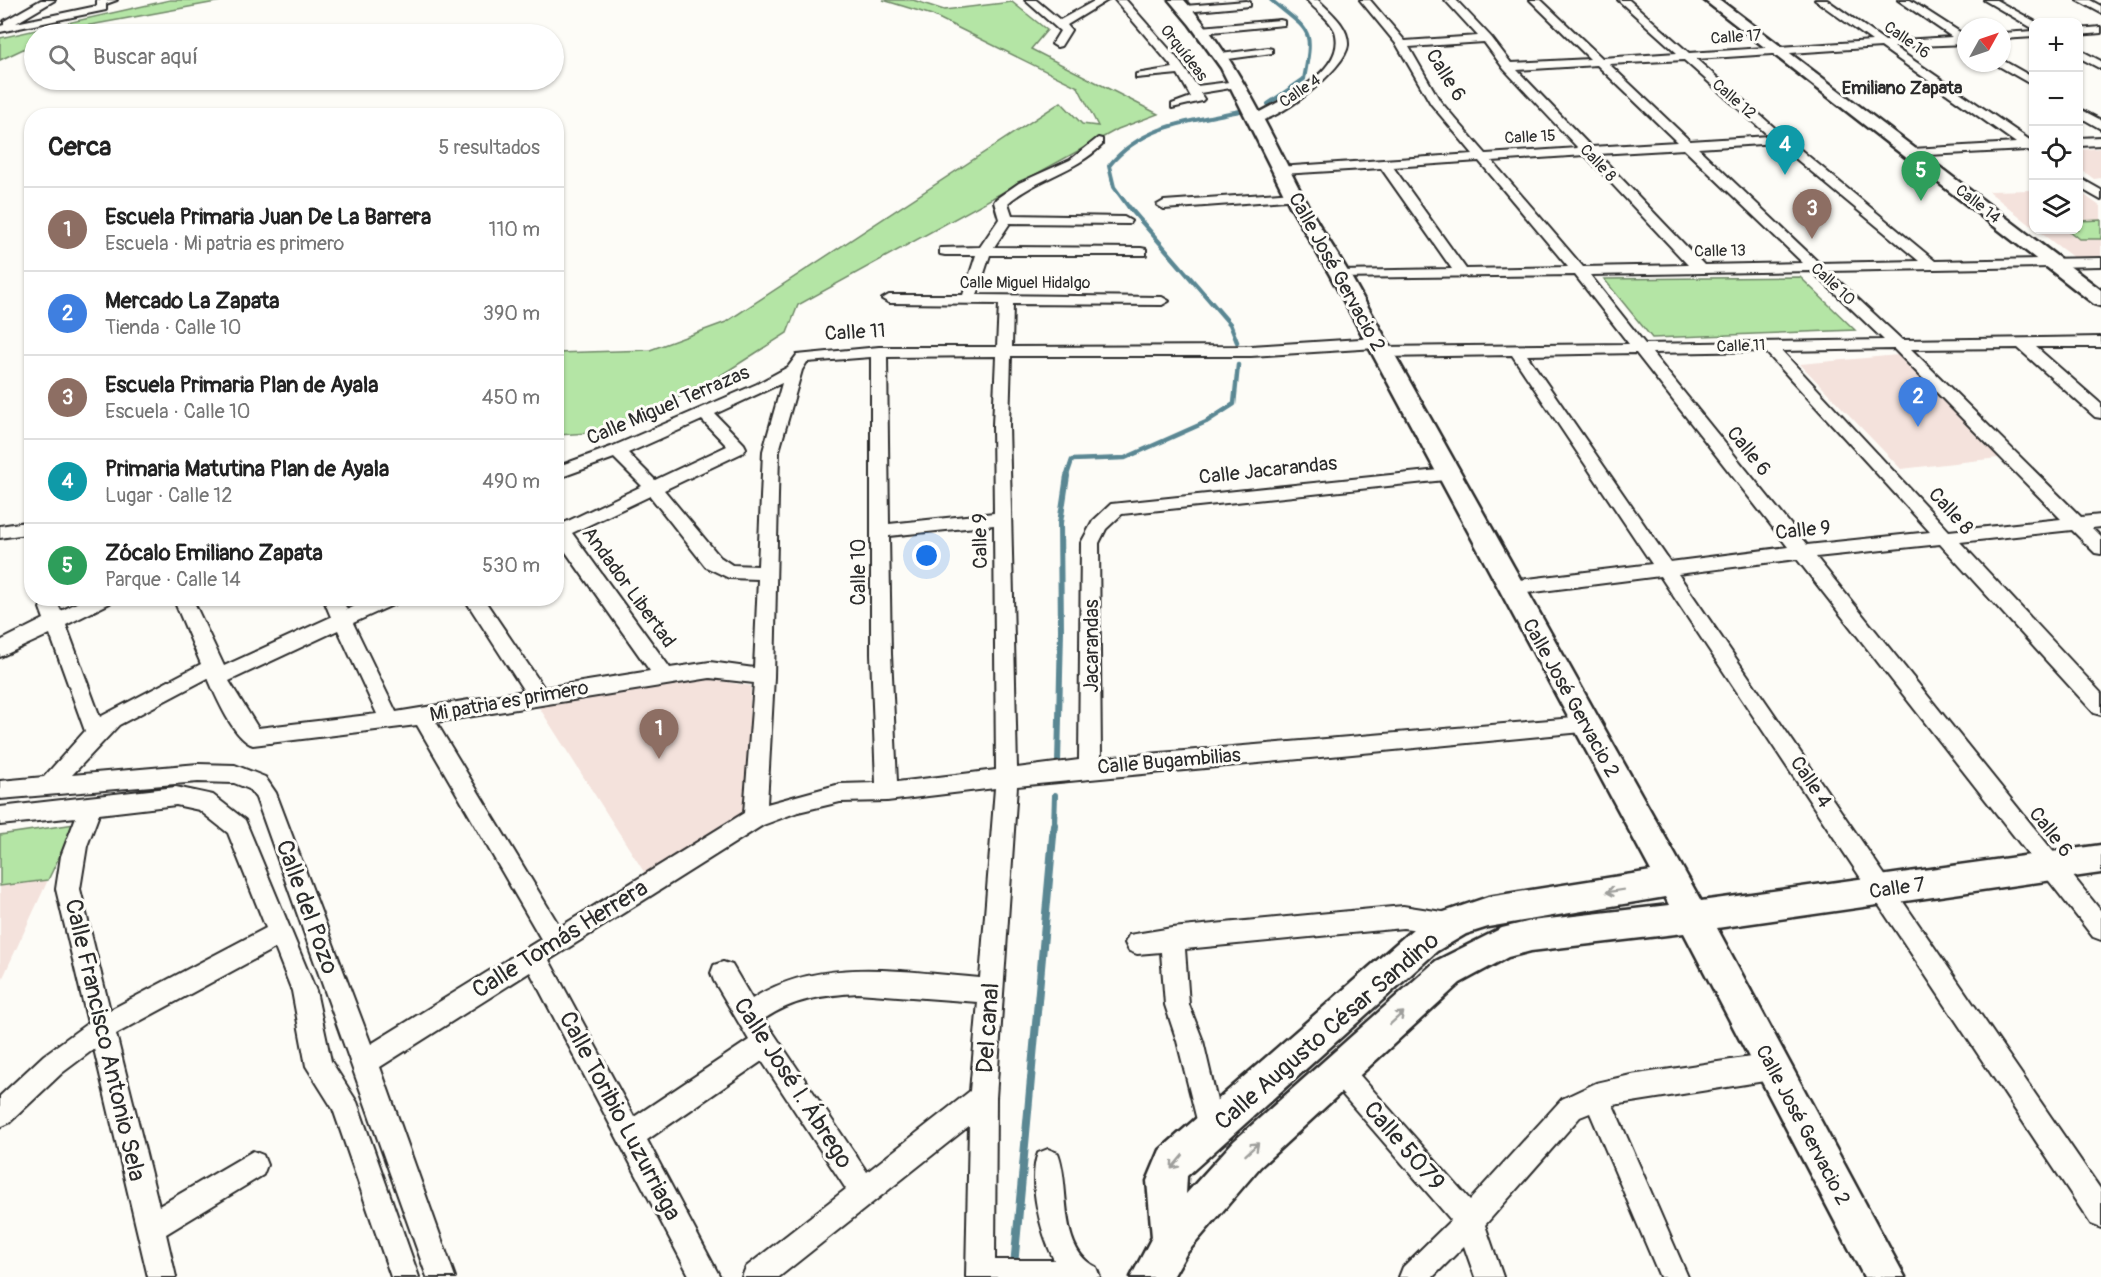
<!DOCTYPE html>
<html lang="es">
<meta charset="utf-8">
<style>
:root{--surface:#fff;--page:#f6f6f6;--text:#222;--muted:#767676;--line:#e0e0e0;--accent:#b45309}
body{margin:0;font-family:Pangolin,sans-serif;background:var(--page);color:var(--text)}
.controls{position:absolute;right:18px;top:18px;display:grid;overflow:hidden;border-radius:12px;box-shadow:0 2px 4px #0004}
.controls button{width:54px;height:54px;display:grid;place-items:center;padding:0;border:0;border-bottom:2px solid var(--line);background:var(--surface);color:var(--text);font:30px sans-serif}
.compass{position:absolute;left:1957px;top:18px;width:54px;height:54px;border-radius:50%;background:var(--surface);box-shadow:0 2px 4px #0004;rotate:50deg}
.you{position:absolute;left:927px;top:556px;width:21px;height:21px;margin:-15px;border:4px solid #fff;border-radius:50%;background:#1a73e8;box-shadow:0 0 0 9px #1a73e833}
.badge{display:grid;place-items:center;width:39px;height:39px;border-radius:50%;background:var(--accent);color:#fff;font-size:20px;font-weight:700}
.pin{position:absolute;translate:-50% -50px;filter:drop-shadow(0 2px 3px #0008)}
.pin::after{content:'';position:absolute;top:32px;width:21px;height:18px;background:inherit;clip-path:polygon(0 0,100% 0,50% 100%)}
.list{margin:0;padding:0;list-style:none}
h2{display:flex;justify-content:space-between;align-items:center;height:78px;margin:0;padding:0 24px;font-size:26px}
h2 small{font-size:20px;font-weight:400;color:var(--muted)}
.list li{display:grid;grid-template-columns:39px 1fr auto;gap:18px;align-items:center;box-sizing:border-box;height:84px;padding:0 24px;border-top:2px solid var(--line)}
.list b{display:block;font-size:22px;white-space:nowrap}
.list p{margin:0;font-size:20px;white-space:nowrap;color:var(--muted)}
.list em{font-size:20px;font-style:normal;color:var(--muted)}
.icon{flex:none;width:33px;height:33px;fill:none;stroke:currentColor;stroke-width:2;stroke-linecap:round;stroke-linejoin:round}
.map{position:relative;flex:none;width:2101px;height:1277px;overflow:hidden}
.search{position:absolute;background:var(--surface);box-shadow:0 2px 4px #0004;left:24px;top:24px;width:540px;height:66px;display:flex;align-items:center;gap:15px;box-sizing:border-box;padding:0 21px;border-radius:33px;color:var(--muted);font-size:22px}
.panel{position:absolute;background:var(--surface);box-shadow:0 2px 4px #0004;left:24px;top:108px;width:540px;height:498px;border-radius:24px}
.map>svg:first-child{display:block}
.built{fill:#f4e2dc}
.green{fill:#b4e5a5;stroke:#708868;stroke-width:1.5}
.lines{fill:none;stroke-linecap:round;stroke-linejoin:round}
.stream-far3{stroke:#5a8793;stroke-width:4}
.stream-far2{stroke:#5a8793;stroke-width:4.5}
.stream-far1{stroke:#5a8793;stroke-width:6}
.stream{stroke:#5a8793;stroke-width:8}
.street-casing{stroke:#2b2b2b;stroke-width:4}
.secondary-casing{stroke:#2b2b2b;stroke-width:5}
.street{fill:#fdfcf7;fill-rule:evenodd}
.secondary{fill:#fdfcf7;fill-rule:evenodd}
.oneway{stroke:#9e9e9b}
.labels{text-anchor:middle;dominant-baseline:central;stroke-width:6;stroke-linejoin:round;paint-order:stroke}
.far-street-label{font-size:16px;fill:#2b2b2b;stroke:#fdfcf7}
.far-neighbourhood-label{font-size:18px;font-weight:bold;fill:#2b2b2b;stroke:#fdfcf7}
.street-label{font-size:20px;fill:#2b2b2b;stroke:#fdfcf7}
.near-street-label{font-size:24px;fill:#2b2b2b;stroke:#fdfcf7}
</style>
<div class="map">
<svg width="2101" height="1277" viewBox="0 0 2101 1277">
<rect width="100%" height="100%" fill="#fdfcf7"/>
<filter id="ink" filterUnits="userSpaceOnUse"><feTurbulence type="fractalNoise" baseFrequency=".0167" numOctaves="2"/><feDisplacementMap in="SourceGraphic" scale="12" xChannelSelector="R" yChannelSelector="G"/><feConvolveMatrix kernelMatrix="1 2 1 2 8 2 1 2 1" color-interpolation-filters="sRGB"/></filter>
<g filter="url(#ink)">
<path class="built" d="M2101,148V178L2094,179L2079,168V150Z
M2033,190V227L1988,191Z
M2079,191L2101,207V257L2074,258L2037,230H2078Z
M1898,355L2007,457L1901,469L1800,364Z
M708,679L751,686L744,814L646,875L537,704Z
M75,824L48,880L0,984V835Z"/>
<path class="green" d="M170,0H227L74,28L57,34H34V44L0,60V38Z
M883,0H913L944,10L1012,2L1047,30L1031,49L1158,114L1118,129L798,305L787,333L712,381L606,432L557,435L556,353L650,350L726,322L1061,102L1082,124L1098,126L1078,87L932,15Z
M2101,220V239H2079L2068,230H2078L2079,221Z
M1800,277L1855,330L1652,338L1604,279Z
M75,824L48,880L0,886V835Z"/>
<g class="lines">
<path class="stream-far3" d="M1268,104L1304,79C1314,27 1311,33 1271,0
M1130,209L1114,187L1109,166C1142,125 1191,121 1240,111"/>
<path class="stream-far2" d="M1129,207L1230,324L1237,342
M1066,478L1072,460L1125,458L1206,422L1234,404L1238,365"/>
<path class="stream-far1" d="M1058,763L1061,631L1060,523L1067,476
M1054,826L1055,795"/>
<path class="stream" d="M1013,1277L1054,825"/>
<defs>
<path id="street" d="M41,0H55L16,23L97,6V0H117L106,4V10L0,32V26L4,25V21Z
M1025,0H1036L1060,20L1096,0H1108L1067,25L1071,30L1061,46L1057,47L1052,44L1060,31Z
M1115,0H1126L1176,57L1197,86L1237,81L1243,84L1237,87L1200,93L1204,99L1202,101L1172,108V104L1191,97L1178,74L1136,78V74L1173,68Z
M1307,0H1318C1330,12 1349,26 1348,45C1346,69 1274,125 1254,121V115C1281,100 1348,71 1335,31C1330,19 1315,10 1307,0Z
M1360,0H1370L1405,41L1478,36L1445,0H1456L1491,37L1511,63L1590,59L1530,0H1541L1602,58L1677,53L1618,0H1629L1689,53L1872,41L1815,0H1827L1885,41L1952,37L1898,0H1910L1966,36V44L1894,47L2034,143V154L2026,150L1908,156L1906,153L1912,149L2016,143L1881,47L1696,59L1784,136L1935,261L2101,258V266L1828,271L1902,340L2101,337V347H2036L2101,404V418L2095,417L2018,348L1911,349L2081,517L2101,515V527L2092,528L2101,537V554L2095,553L2072,530L1960,542L2101,693V715L2094,713L1940,544L1816,557L2101,911V940L2093,937L1797,559L1678,574L2101,1190V1228L2091,1224L1660,576L1511,595L1504,593L1502,588L1504,583L1511,581L1652,564L1512,355L1381,357L1373,352L1381,347L1629,344L1575,275L1335,278L1333,275L1340,271L1452,269L1381,168L1282,174L1278,173V167L1473,154L1431,104L1397,45ZM1484,42L1504,69L1578,148L1486,154L1440,101L1409,47ZM1684,60L1769,136L1690,141L1609,64ZM1597,65L1677,142L1591,147L1517,70ZM1777,143L1919,261L1819,263L1698,148ZM1684,149L1803,263L1704,265L1598,154ZM1585,155L1688,265L1583,267L1492,161ZM1479,161L1568,267L1466,269L1393,167ZM1812,271L1884,340L1645,344L1590,275ZM1894,349L2061,519L1949,531L1782,351ZM1765,351L1930,532L1807,545L1652,353ZM1636,353L1788,547L1670,562L1527,355Z
M1984,0H1996L2036,22L2034,29Z
M2077,0H2090L2101,6V13Z
M1246,1L1250,2V6L1185,12L1180,9L1185,6Z
M1280,20L1284,21V25L1201,33L1196,30L1201,27Z
M2101,27V33L2078,35V29Z
M2034,31V37L2002,39V33Z
M1268,48L1272,49V53L1221,60L1215,57L1221,54Z
M2078,49L2101,61V69L2078,57Z
M2002,60L2034,78V86L1997,65L1995,63H2002Z
M2078,108L2101,120V129L2078,116Z
M2101,137V145L2078,146V138Z
M1098,138L1102,139V145C1075,172 1037,178 1008,203L1012,215L1124,217L1131,221L1129,224L1010,223L994,247L1141,248L1146,249V255H990L977,295L1162,297L1169,301L1162,305L1013,304L1012,347L1251,346L1376,338L1384,343L1376,348L1251,356H1011L1009,425L1017,768L1079,760L1081,543L1093,521L1111,504L1448,469L1454,471L1457,475L1454,479L1122,514L1106,529L1099,543L1101,758L1586,717L1593,719L1596,725L1593,731L1017,786L996,1098L995,1260H1054C1041,1233 1027,1182 1038,1153L1048,1149L1058,1153C1071,1185 1057,1249 1096,1267L1100,1277H966L969,1126L779,1277H742L746,1267L846,1189L762,1061L647,1140L720,1277H690L530,972L380,1067L455,1277H427L256,798L249,789L234,783L198,782L0,799V781L44,777L85,731L50,634L0,657V641L44,619L40,608L43,603H57L61,611L86,598H112L110,603L66,625L100,717L201,664L173,598H192L224,666L331,617L323,598H342L347,610L371,598H399L397,603L353,623L396,712L524,691L464,598H483L544,688L650,671L556,538V518L564,523L642,486L614,458L556,479V467L611,447L757,384L788,367L797,355L879,347H997L999,304L889,303L882,299L889,295H963L976,255H945L940,254V248L980,247L999,219L994,202L996,199L1019,183L1070,160ZM996,356L993,425L994,513L889,524L887,357ZM871,357V654L876,783L840,784L767,804L774,677L779,451L802,370L807,362ZM782,383L763,451L758,566L732,565L720,557L664,490L744,452L746,448L744,444L715,414ZM702,420L727,446L655,480L628,453ZM650,496L706,567L729,578L758,579L754,668L710,662L670,668L572,533ZM994,525L996,770L897,782L891,654L889,536ZM338,630L377,714L258,728L229,681ZM208,678C216,697 234,739 253,745L417,725L541,939L371,1044L276,793L265,777L235,765L198,764L72,775L119,725ZM710,678L754,683L744,813L560,927L436,722ZM995,788L980,978C905,972 819,955 752,999L732,965L723,962L714,965L711,973L714,981L749,1040L634,1117L549,960L763,825L798,812L840,802L887,801ZM858,993L978,1002L970,1091L867,1172L764,1019C794,999 823,995 858,993Z
M2078,177L2101,190V200L2078,187Z
M1294,192L1301,196L1299,199L1164,209L1157,205L1164,201Z
M32,521V533L0,538V526Z
M176,787L213,795L245,820L316,991L331,1061L357,1102L419,1277H391L333,1109L306,1066L292,991L275,948L116,1034L159,1206L253,1151L263,1155L267,1165L263,1175L166,1234L176,1277H148L94,1049L62,1073L9,1123L0,1127V1096L44,1055L88,1023L56,889L61,856L76,817L0,825V807ZM176,805L199,810L228,833L266,928L110,1010L80,889L87,846L99,814Z
M1403,906L1462,915L1466,923L1462,931L1454,934L1403,928L1185,949L1189,1005L1203,1041L1224,1131L1220,1140L1211,1144L1202,1140L1177,1041L1165,1005L1161,952L1137,954L1129,951L1125,943L1129,935L1172,928Z
M1771,1054L1780,1058L1784,1067L1780,1076L1771,1080L1613,1105L1688,1277H1660L1590,1113L1580,1117L1485,1225L1503,1277H1475L1464,1246L1433,1277H1399L1403,1267L1451,1220L1330,1080L1326,1071L1330,1062L1339,1058L1348,1062L1470,1200L1562,1099L1596,1083L1631,1075Z"/>
<path id="secondary" d="M1169,0H1184C1238,60 1270,133 1307,204C1320,228 1336,251 1350,275L1701,901L2101,845V873L1717,928L1905,1277H1864L1684,933L1531,951L1508,957L1460,983L1260,1167L1186,1254L1173,1277H1131L1152,1237L1147,1181L1160,1150L1413,929L1444,912L1488,897L1651,871L1330,275L1290,206L1221,68L1190,25ZM1665,897L1669,905L1531,921L1502,928L1436,961L1234,1141L1186,1194L1187,1176L1437,951L1466,934L1488,927Z
M1704,0H1720L2101,290V306L2094,304Z"/>
</defs>
<use href="#street" class="street-casing"/>
<use href="#secondary" class="secondary-casing"/>
<use href="#street" class="street"/>
<use href="#secondary" class="secondary"/>
</g>
<defs><path id="oneway-shaft" d="M-6 0H5M1.5-3L5.5 0L1.5 3" fill="none" stroke-width="1.6" stroke-linecap="round" stroke-linejoin="round" transform="scale(1.5)"/></defs>
<g class="oneway">
<use href="#oneway-shaft" transform="translate(1615 891) rotate(171)"/>
<use href="#oneway-shaft" transform="translate(1397 1018) rotate(-42)"/>
<use href="#oneway-shaft" transform="translate(1252 1149) rotate(-43)"/>
<use href="#oneway-shaft" transform="translate(1177 1162) rotate(130)"/>
</g>
</g>
<g class="labels">
<g class="far-street-label">
<text transform="translate(1736 37) rotate(-4)">Calle 17</text>
<text transform="translate(1907 40) rotate(35)">Calle 16</text>
<text transform="translate(1184 53) rotate(52)">Orquídeas</text>
<text transform="translate(1300 91) rotate(-34)">Calle 4</text>
<text transform="translate(1734 99) rotate(41)">Calle 12</text>
<text transform="translate(1530 137) rotate(-3)">Calle 15</text>
<text transform="translate(1598 163) rotate(47)">Calle 8</text>
<text transform="translate(1978 204) rotate(38)">Calle 14</text>
<text transform="translate(1720 251) rotate(-1)">Calle 13</text>
<text x="1025" y="283">Calle Miguel Hidalgo</text>
<text transform="translate(1833 284) rotate(43)">Calle 10</text>
<text transform="translate(1741 346) rotate(-2)">Calle 11</text>
</g>
<g class="far-neighbourhood-label">
<text x="1902" y="88">Emiliano Zapata</text>
</g>
<g class="street-label">
<text transform="translate(1446 75) rotate(58)">Calle 6</text>
<text transform="translate(1337 272) rotate(61)">Calle José Gervacio 2</text>
<text transform="translate(855 332) rotate(-3)">Calle 11</text>
<text transform="translate(668 405) rotate(-23)">Calle Miguel Terrazas</text>
<text transform="translate(1749 451) rotate(51)">Calle 6</text>
<text transform="translate(1268 470) rotate(-6)">Calle Jacarandas</text>
<text transform="translate(1951 511) rotate(48)">Calle 8</text>
<text transform="translate(1803 530) rotate(-6)">Calle 9</text>
<text transform="translate(980 541) rotate(-91)">Calle 9</text>
<text transform="translate(858 572) rotate(-90)">Calle 10</text>
<text transform="translate(629 587) rotate(54)">Andador Libertad</text>
<text transform="translate(1091 646) rotate(-90)">Jacarandas</text>
<text transform="translate(1571 698) rotate(61)">Calle José Gervacio 2</text>
<text transform="translate(509 701) rotate(-10)">Mi patria es primero</text>
<text transform="translate(1169 761) rotate(-5)">Calle Bugambilias</text>
<text transform="translate(1811 782) rotate(56)">Calle 4</text>
<text transform="translate(2051 832) rotate(52)">Calle 6</text>
<text transform="translate(1897 888) rotate(-8)">Calle 7</text>
<text transform="translate(1803 1125) rotate(62)">Calle José Gervacio 2</text>
</g>
<g class="near-street-label">
<text transform="translate(307 907) rotate(70)">Calle del Pozo</text>
<text transform="translate(560 939) rotate(-32)">Calle Tomás Herrera</text>
<text transform="translate(988 1028) rotate(-86)">Del canal</text>
<text transform="translate(1327 1031) rotate(-41)">Calle Augusto César Sandino</text>
<text transform="translate(105 1040) rotate(77)">Calle Francisco Antonio Sela</text>
<text transform="translate(793 1083) rotate(57)">Calle José I. Ábrego</text>
<text transform="translate(620 1116) rotate(62)">Calle Toribio Luzurriaga</text>
<text transform="translate(1404 1146) rotate(49)">Calle 5079</text>
</g>
</g>
</svg>
<div class="controls">
<button>+</button>
<button>−</button>
<button><svg class="icon" aria-label="locate" viewBox="0 0 24 24"><circle cx="12" cy="12" r="6"/><path d="M12 2v4M12 18v4M2 12h4M18 12h4"/></svg></button>
<button><svg class="icon" aria-label="layers" viewBox="0 0 24 24"><path d="M12 4l9 5-9 5-9-5zM3 14l9 5 9-5"/></svg></button>
</div>
<svg class="compass" viewBox="-18 -18 36 36"><path d="M0-13l5 13h-10z" fill="#e53935"/><path d="M0 13l5-13h-10z" fill="#767676"/></svg>
<div class="you"></div>
<div class="pin badge" style="left:659px;top:759px;background:#8d6e63">1</div>
<div class="pin badge" style="left:1918px;top:427px;background:#3f7fe0">2</div>
<div class="pin badge" style="left:1812px;top:239px;background:#8d6e63">3</div>
<div class="pin badge" style="left:1785px;top:175px;background:#0f9aa8">4</div>
<div class="pin badge" style="left:1921px;top:201px;background:#2e9e5b">5</div>
<div class="search"><svg class="icon" aria-label="search" viewBox="0 0 24 24"><circle cx="10" cy="10" r="6"/><path d="M15 15l6 6"/></svg>Buscar aquí</div>
<section class="panel">
<h2>Cerca<small>5 resultados</small></h2>
<ul class="list">
<li><span class="badge" style="background:#8d6e63">1</span><div><b>Escuela Primaria Juan De La Barrera</b><p>Escuela · Mi patria es primero</p></div><em>110 m</em></li>
<li><span class="badge" style="background:#3f7fe0">2</span><div><b>Mercado La Zapata</b><p>Tienda · Calle 10</p></div><em>390 m</em></li>
<li><span class="badge" style="background:#8d6e63">3</span><div><b>Escuela Primaria Plan de Ayala</b><p>Escuela · Calle 10</p></div><em>450 m</em></li>
<li><span class="badge" style="background:#0f9aa8">4</span><div><b>Primaria Matutina Plan de Ayala</b><p>Lugar · Calle 12</p></div><em>490 m</em></li>
<li><span class="badge" style="background:#2e9e5b">5</span><div><b>Zócalo Emiliano Zapata</b><p>Parque · Calle 14</p></div><em>530 m</em></li>
</ul>
</section>
</div>
